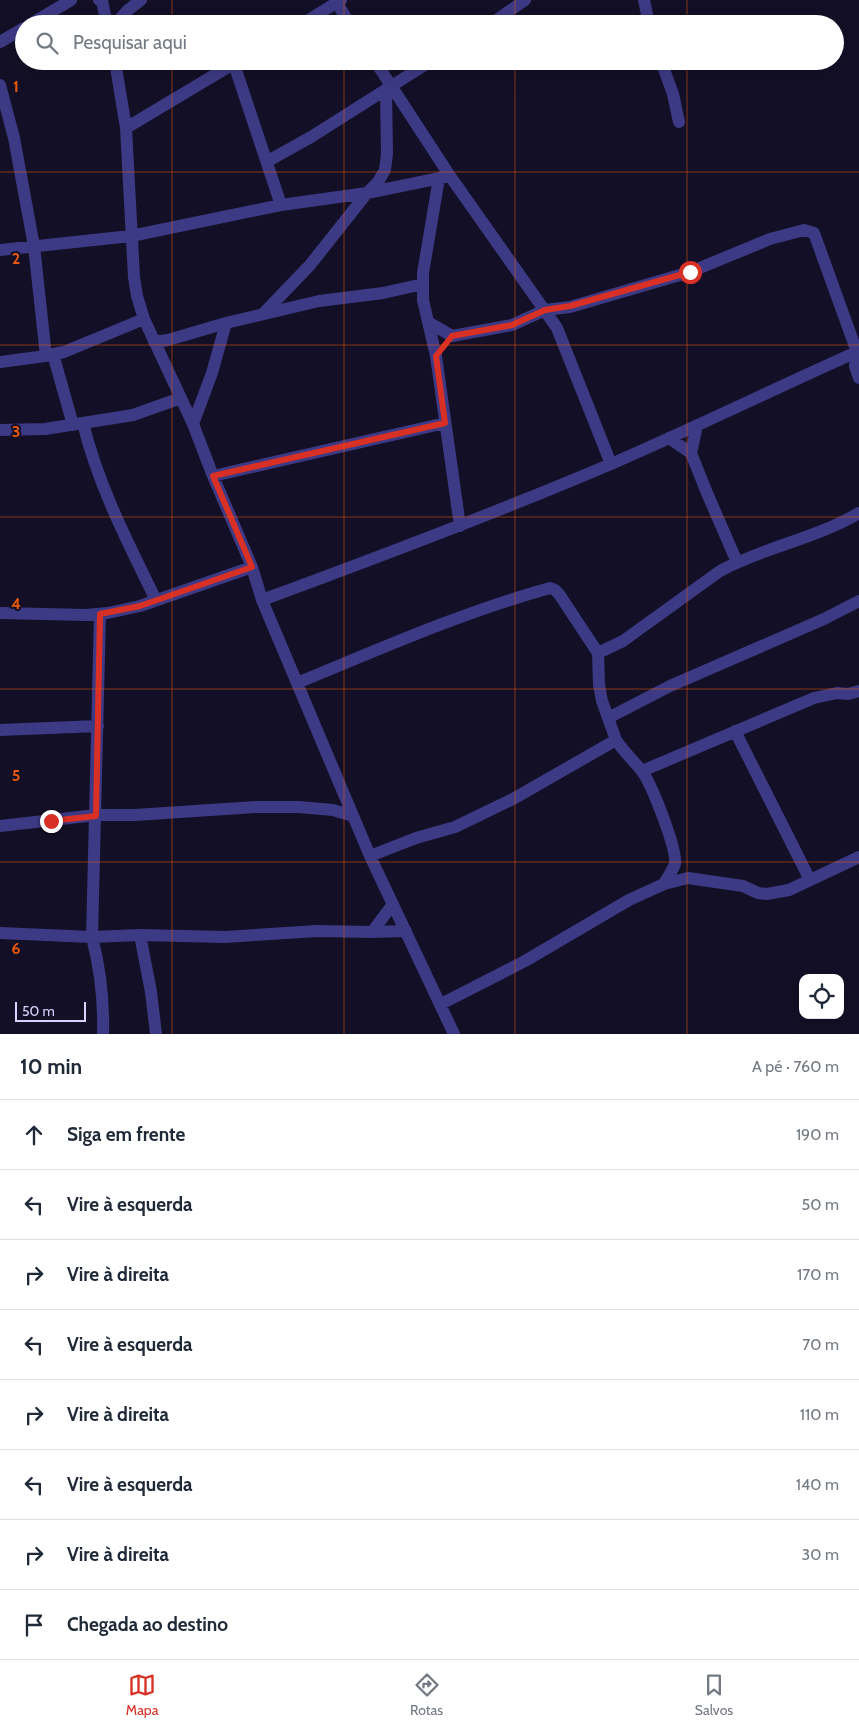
<!DOCTYPE html>
<html lang="pt">
<meta charset="utf-8">
<style>
:root{--surface:#fff;--page:#f2f2f3;--text:#1f2937;--muted:#747a83;--line:#e0e1e3;--accent:#d93025}
body{margin:0;font-family:Cabin,sans-serif;background:var(--page);color:var(--text)}
.controls{position:absolute;right:15px;bottom:15px;display:grid;overflow:hidden;border-radius:10px;box-shadow:0 5px 20px #0002}
.controls button{width:45px;height:45px;display:grid;place-items:center;padding:0;border:0;border-bottom:1px solid var(--line);background:var(--surface);color:var(--text);font:25px sans-serif}
.scale{position:absolute;left:15px;bottom:12px;width:71px;box-sizing:border-box;padding-left:5px;border:2px solid #d9d4ff;border-top:0;font-size:14px;line-height:18px;white-space:nowrap;color:#d9d4ff;-webkit-text-stroke:4px #130f26;paint-order:stroke}
.stop{position:absolute;width:15px;height:15px;margin:-11px;border:4px solid #d93025;border-radius:50%;background:#fff}
.stop.end{background:#d93025;border-color:#fff;box-shadow:0 1px 5px #0008}
.list{margin:0;padding:0;list-style:none}
h2{display:flex;justify-content:space-between;align-items:center;height:65px;margin:0;padding:0 20px;font-size:21px}
h2 small{font-size:16px;font-weight:400;color:var(--muted)}
.list li{display:grid;grid-template-columns:32px 1fr auto;gap:15px;align-items:center;box-sizing:border-box;height:70px;padding:0 20px;border-top:1px solid var(--line)}
.list b{display:block;font-size:19px;white-space:nowrap}
.list em{font-size:16px;font-style:normal;color:var(--muted)}
.icon{flex:none;width:28px;height:28px;fill:none;stroke:currentColor;stroke-width:2;stroke-linecap:round;stroke-linejoin:round}
.map{position:relative;flex:none;width:859px;height:1034px;overflow:hidden}
.search{position:absolute;background:var(--surface);box-shadow:0 5px 20px #0002;left:15px;right:15px;top:15px;height:55px;display:flex;align-items:center;gap:12px;box-sizing:border-box;padding:0 18px;border-radius:28px;color:var(--muted);font-size:19px}
.sheet{height:625px;background:var(--surface)}
nav{display:flex;justify-content:space-around;align-items:center;box-sizing:border-box;height:70px;border-top:1px solid var(--line);background:var(--surface);font-size:14px;color:var(--muted)}
nav a{display:grid;justify-items:center;gap:2px}
nav .on{color:var(--accent)}
.map>svg:first-child{display:block}
.lines{fill:none;stroke-linecap:round;stroke-linejoin:round}
.minor{stroke:#3d3a85;stroke-width:12}
.route{stroke:#d93025;stroke-width:6}
.grid{fill:none;stroke:#e8590c;stroke-width:1;stroke-opacity:0.55}
.grid-label{font-size:16px;text-anchor:middle;font-weight:bold;fill:#e8590c;stroke:#130f26;stroke-width:4;stroke-linejoin:round;paint-order:stroke}
</style>
<div class="map">
<svg width="859" height="1034" viewBox="0 0 859 1034">
<rect width="100%" height="100%" fill="#130f26"/>
<g class="lines">
<path class="minor" d="M99,0L102,1L107,24
M335,0L350,24
M644,0L649,24
M31,24L71,0
M115,24L128,10L141,0
M302,24L341,0
M491,24L525,0
M0,42L24,28
M115,61L126,128L134,277L137,296L144,319L193,424L213,476L252,567L262,600L370,856L454,1034
M375,61L450,176L557,328L611,464
M661,61L673,94L679,122
M234,64L281,205
M0,85L14,138L34,246L46,356
M126,128L238,61
M268,161L311,137L431,61
M439,178L423,273V300L436,356L460,526
M0,250L131,236L281,205L367,193L450,176
M263,314L310,265L367,193L378,182L385,170L387,154L386,89
M428,322L452,336L512,325L545,310L570,307L690,272L770,239L804,230L814,233L857,352L855,366L859,378
M154,342L168,340L226,323L319,301L383,293L423,284
M53,354L73,425
M0,362L38,357L64,352L144,319
M83,423C98,485 128,543 156,600
M193,424L212,373L226,323
M697,426L691,453L707,493L737,562
M0,430L45,429L83,423L133,415L181,398
M669,438L691,453
M213,476L445,423
M262,600C379,557 496,513 611,464C694,428 776,388 859,351
M0,613L86,615L108,613L140,606L252,567
M100,614L92,937C100,968 104,1002 103,1034
M598,653L623,641L720,571C764,547 815,539 859,513
M297,683C380,649 463,612 550,588L555,590L559,594L598,653L599,685L602,701L616,740
M608,718L670,686L824,619L859,601
M0,730L98,726
M735,731L810,880
M642,771L814,698L837,693L848,694L859,691
M0,826L96,815H135L256,807H299L333,810L353,816
M370,856L416,838L455,827L513,799L616,740C624,752 633,760 641,770C651,782 677,848 675,864C673,870 667,878 664,884
M372,932L393,904
M0,933L92,937L140,935L225,937L317,931L372,932L406,931
M140,935L151,992L156,1034
M441,1004L525,961L629,900L664,884L688,878L743,886L758,893L767,894L789,890L859,857"/>
</g>
<g class="lines">
<path class="route" d="M51,821L96,816L100,614L140,606L252,567L213,476L445,423L436,356L452,336L512,325L545,310L570,306L690,272"/>
</g>
<path class="grid" d="M172,0V24M344,0V24M515,0V24M687,0V24M172,61V1034M344,61V1034M515,61V1034M687,61V1034M0,172H859M0,345H859M0,517H859M0,689H859M0,862H859"/>
<g class="grid-label">
<text x="16" y="92">1</text>
<text x="16" y="264">2</text>
<text x="16" y="437">3</text>
<text x="16" y="609">4</text>
<text x="16" y="781">5</text>
<text x="16" y="954">6</text>
</g>
</svg>
<div class="controls">
<button><svg class="icon" aria-label="locate" viewBox="0 0 24 24"><circle cx="12" cy="12" r="6"/><path d="M12 2v4M12 18v4M2 12h4M18 12h4"/></svg></button>
</div>
<div class="scale">50 m</div>
<div class="stop" style="left:690px;top:272px"></div>
<div class="stop end" style="left:51px;top:821px"></div>
<div class="search"><svg class="icon" aria-label="search" viewBox="0 0 24 24"><circle cx="10" cy="10" r="6"/><path d="M15 15l6 6"/></svg>Pesquisar aqui</div>
</div>
<section class="sheet">
<h2>10 min<small>A pé · 760 m</small></h2>
<ul class="list">
<li><svg class="icon" aria-label="ahead" viewBox="0 0 24 24"><path d="M12 20V5M6 11l6-6 6 6"/></svg><div><b>Siga em frente</b></div><em>190 m</em></li>
<li><svg class="icon" aria-label="left" viewBox="0 0 24 24"><path d="M17 20v-9H6M10 6l-5 5 5 5"/></svg><div><b>Vire à esquerda</b></div><em>50 m</em></li>
<li><svg class="icon" aria-label="right" viewBox="0 0 24 24"><path d="M7 20v-9h11M14 6l5 5-5 5"/></svg><div><b>Vire à direita</b></div><em>170 m</em></li>
<li><svg class="icon" aria-label="left" viewBox="0 0 24 24"><path d="M17 20v-9H6M10 6l-5 5 5 5"/></svg><div><b>Vire à esquerda</b></div><em>70 m</em></li>
<li><svg class="icon" aria-label="right" viewBox="0 0 24 24"><path d="M7 20v-9h11M14 6l5 5-5 5"/></svg><div><b>Vire à direita</b></div><em>110 m</em></li>
<li><svg class="icon" aria-label="left" viewBox="0 0 24 24"><path d="M17 20v-9H6M10 6l-5 5 5 5"/></svg><div><b>Vire à esquerda</b></div><em>140 m</em></li>
<li><svg class="icon" aria-label="right" viewBox="0 0 24 24"><path d="M7 20v-9h11M14 6l5 5-5 5"/></svg><div><b>Vire à direita</b></div><em>30 m</em></li>
<li><svg class="icon" aria-label="arrive" viewBox="0 0 24 24"><path d="M6 21V4h12l-3 4 3 4H6"/></svg><div><b>Chegada ao destino</b></div></li>
</ul>
</section>
<nav>
<a class="on"><svg class="icon" aria-label="map" viewBox="0 0 24 24"><path d="M3 6l6-2 6 2 6-2v14l-6 2-6-2-6 2zM9 4v14M15 6v14"/></svg>Mapa</a>
<a><svg class="icon" aria-label="directions" viewBox="0 0 24 24"><path d="M12 3l9 9-9 9-9-9zM9 14v-3h6M13 9l2 2-2 2"/></svg>Rotas</a>
<a><svg class="icon" aria-label="saved" viewBox="0 0 24 24"><path d="M7 4h10v16l-5-4-5 4z"/></svg>Salvos</a>
</nav>
